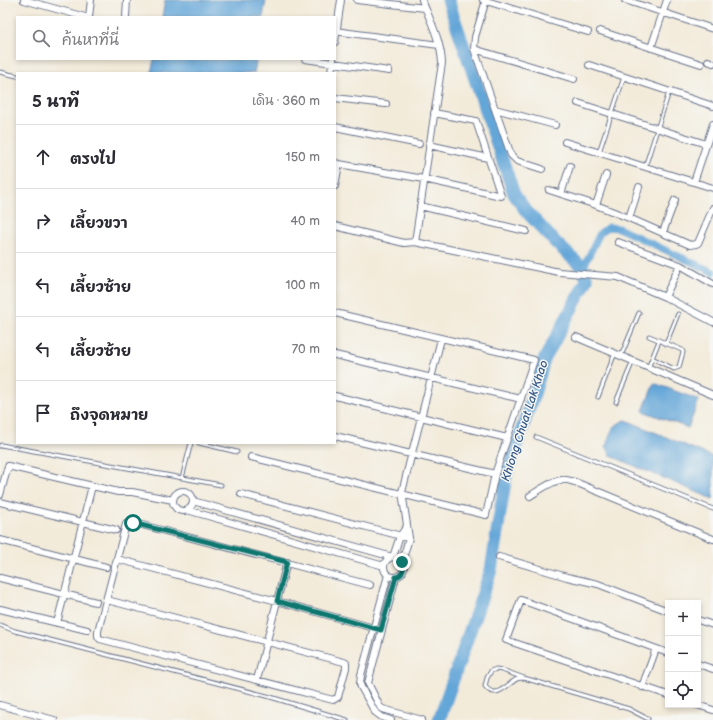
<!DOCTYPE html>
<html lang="th">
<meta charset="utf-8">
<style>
:root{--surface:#fff;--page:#f2f2f3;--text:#2b2b33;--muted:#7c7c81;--line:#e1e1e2}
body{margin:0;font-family:"Balsamiq Sans","Playpen Sans Thai",sans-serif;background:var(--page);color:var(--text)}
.controls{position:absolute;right:12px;bottom:12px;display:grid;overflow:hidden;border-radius:0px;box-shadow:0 2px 6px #0003}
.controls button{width:36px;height:36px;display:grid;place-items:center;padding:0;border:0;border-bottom:1px solid var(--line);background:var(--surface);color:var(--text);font:20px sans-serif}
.stop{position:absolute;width:12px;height:12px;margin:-9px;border:3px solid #0f766e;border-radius:50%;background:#fff}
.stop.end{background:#0f766e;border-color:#fff;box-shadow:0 1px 4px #0008}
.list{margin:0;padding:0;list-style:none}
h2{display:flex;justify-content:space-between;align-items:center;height:52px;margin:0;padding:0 16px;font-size:17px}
h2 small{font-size:13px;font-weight:400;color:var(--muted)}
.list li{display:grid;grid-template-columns:26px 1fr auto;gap:12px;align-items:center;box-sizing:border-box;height:64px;padding:0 16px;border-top:1px solid var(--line)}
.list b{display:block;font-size:15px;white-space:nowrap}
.list em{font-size:13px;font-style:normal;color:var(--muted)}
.icon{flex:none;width:22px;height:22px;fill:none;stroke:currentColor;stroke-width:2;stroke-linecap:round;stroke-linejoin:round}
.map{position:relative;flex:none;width:713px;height:720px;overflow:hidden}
.search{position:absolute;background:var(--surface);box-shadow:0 2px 6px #0003;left:16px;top:16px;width:320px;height:44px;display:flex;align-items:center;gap:10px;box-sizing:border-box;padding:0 14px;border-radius:0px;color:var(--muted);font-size:15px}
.panel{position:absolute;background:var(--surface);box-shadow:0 2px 6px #0003;left:16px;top:72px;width:320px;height:372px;border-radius:0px}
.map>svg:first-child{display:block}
.water{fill:#63a6d8;stroke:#3f6a9b}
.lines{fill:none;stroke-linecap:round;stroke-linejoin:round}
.canal{stroke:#63a6d8;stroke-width:7}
.river{stroke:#63a6d8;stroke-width:13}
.service-casing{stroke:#677189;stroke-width:5}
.minor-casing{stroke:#677189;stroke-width:8}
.service{stroke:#fff;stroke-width:3}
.minor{stroke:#fff;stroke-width:6}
.route{stroke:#0f766e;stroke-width:5}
.labels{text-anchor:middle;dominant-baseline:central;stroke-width:3;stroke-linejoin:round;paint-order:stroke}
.water-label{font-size:12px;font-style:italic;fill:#345989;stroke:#f6f6f2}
</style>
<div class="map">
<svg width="713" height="720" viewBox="0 0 713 720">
<rect width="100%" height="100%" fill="#f6f6f2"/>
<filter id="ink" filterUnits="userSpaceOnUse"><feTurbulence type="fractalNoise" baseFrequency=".025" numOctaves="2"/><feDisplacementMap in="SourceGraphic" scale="8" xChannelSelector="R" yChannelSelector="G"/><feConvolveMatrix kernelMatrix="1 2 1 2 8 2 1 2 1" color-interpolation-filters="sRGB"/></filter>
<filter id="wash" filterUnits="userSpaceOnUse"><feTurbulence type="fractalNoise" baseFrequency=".012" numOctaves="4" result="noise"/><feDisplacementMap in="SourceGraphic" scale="16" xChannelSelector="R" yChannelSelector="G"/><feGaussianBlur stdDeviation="0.9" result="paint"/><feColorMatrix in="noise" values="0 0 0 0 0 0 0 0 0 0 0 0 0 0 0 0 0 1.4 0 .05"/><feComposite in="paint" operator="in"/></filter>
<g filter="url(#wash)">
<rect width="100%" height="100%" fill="#f3ebda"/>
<path class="water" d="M165,0H266L263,17H162Z
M154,59H257L254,73H151Z
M654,383L699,400L688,428L643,411Z
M626,420L713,457V499L611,456L606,446C611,433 611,425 626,420Z"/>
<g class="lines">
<path class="canal" d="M583,268L600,233L608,227L618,228L713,272"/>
<path class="river" d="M439,720L491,570L506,476L534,394L544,360L587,280L583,268L557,244L526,211L514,194L448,0"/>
</g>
</g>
<g filter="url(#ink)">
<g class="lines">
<defs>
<path id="service" d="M0,72L17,76
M599,152L624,77
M645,167L669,92
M649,336L682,350L683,352L679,367L674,369L652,358
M666,344L678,314
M621,356L639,313
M648,368L659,341
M598,397L615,353
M616,402L633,361
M536,437L713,509
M199,443L237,452
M0,446L1,445L221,485
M182,478L191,443
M0,625L15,631L267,696L347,720
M524,678C522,678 519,678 517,679C507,684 496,701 485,686L487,678L491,671L496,669L502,670L524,678L629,709L648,719"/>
<path id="minor" d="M24,0L85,17
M357,0L425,8
M422,0C430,20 441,41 442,63L415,242L559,272L618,277L665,297L713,322
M483,0L588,32
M486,0L475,37L474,49L511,155L517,161L542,169
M625,0L713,29
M89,17L91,0
M126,17L127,0
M335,31L439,45
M600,31L701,64
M335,42L341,0
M651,48L667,0
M474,49L574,79
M305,59L389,71
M708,61L713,63
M589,65L713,106
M331,73L333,59
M335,98L386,104
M578,103L706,144
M495,109L555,125
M335,127L419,144
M565,142L713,188
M429,145L488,158
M335,163L339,164L335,186
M339,164L424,179L501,196L476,121L434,113
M694,182L713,124
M549,190L596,205L629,218L690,245L696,244L698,243L713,208
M561,194L570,166
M596,205L606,175
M420,206L526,231
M629,218L639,187
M335,226L404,243L415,242
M663,232L675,200
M618,242L680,265L713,284
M665,297L680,265
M576,337L713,395
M335,355L521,399
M335,396L507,438
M335,436L495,474
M251,457L486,515L495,474L534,360L335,313
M173 501a10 10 0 1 1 20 0a10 10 0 1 1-20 0Z
M241,494L409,538
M0,495L8,466L118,492H132L173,500
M530,496C538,491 553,480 562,480C566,479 571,481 575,482L713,539
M193,501L396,558
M0,502L116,530
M187,510L384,566
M0,540L106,567
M393,557L400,536L407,526
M499,557L567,577L598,584L668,611
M384 567a10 10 0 1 1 20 0a10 10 0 1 1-20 0Z
M117,559L277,601L381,630
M402,562L409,538L402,492L441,339
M388,575L361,675L360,684L361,687L375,712L382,717L391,720
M396,577L368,683L380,707L383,709L422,720
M0,578L96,602
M107,600L344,662L346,663V668L338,697L333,700L100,639L98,636V631L126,524L131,522L370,585
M0,609L87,630
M698,620L713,625
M57,623L92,486
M668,653L521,600L506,640L668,695
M698,664L713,669
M257,680L287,562
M642,687L656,649
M0,705L54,720
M697,705L713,710"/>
</defs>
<use href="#service" class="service-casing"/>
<use href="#minor" class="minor-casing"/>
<use href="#service" class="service"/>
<use href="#minor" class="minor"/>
</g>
</g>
<g class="lines" filter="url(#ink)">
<path class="route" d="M133,523L287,562L277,601L381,630L396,577C403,575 405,569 402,562"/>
</g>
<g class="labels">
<g class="water-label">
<text transform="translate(525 421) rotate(-72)">Khlong Chuat Lak Khao</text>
</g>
</g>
</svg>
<div class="controls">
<button>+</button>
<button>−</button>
<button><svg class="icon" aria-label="locate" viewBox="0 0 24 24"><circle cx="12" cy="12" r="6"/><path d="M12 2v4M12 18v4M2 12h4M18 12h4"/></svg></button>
</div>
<div class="stop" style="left:133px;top:523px"></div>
<div class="stop end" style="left:402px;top:562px"></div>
<div class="search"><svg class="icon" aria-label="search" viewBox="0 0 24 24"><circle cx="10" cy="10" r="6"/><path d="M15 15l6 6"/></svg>ค้นหาที่นี่</div>
<section class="panel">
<h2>5 นาที<small>เดิน · 360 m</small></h2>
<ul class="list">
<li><svg class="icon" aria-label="ahead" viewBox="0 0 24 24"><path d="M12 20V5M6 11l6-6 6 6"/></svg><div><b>ตรงไป</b></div><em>150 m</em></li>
<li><svg class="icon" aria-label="right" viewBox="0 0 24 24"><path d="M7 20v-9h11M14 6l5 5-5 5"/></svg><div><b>เลี้ยวขวา</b></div><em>40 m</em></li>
<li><svg class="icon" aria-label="left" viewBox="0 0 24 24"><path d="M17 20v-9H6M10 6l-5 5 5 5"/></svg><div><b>เลี้ยวซ้าย</b></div><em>100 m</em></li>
<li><svg class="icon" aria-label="left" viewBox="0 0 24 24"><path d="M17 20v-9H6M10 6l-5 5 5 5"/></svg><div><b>เลี้ยวซ้าย</b></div><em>70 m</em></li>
<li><svg class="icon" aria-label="arrive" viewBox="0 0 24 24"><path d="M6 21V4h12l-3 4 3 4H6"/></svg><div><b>ถึงจุดหมาย</b></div></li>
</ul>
</section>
</div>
